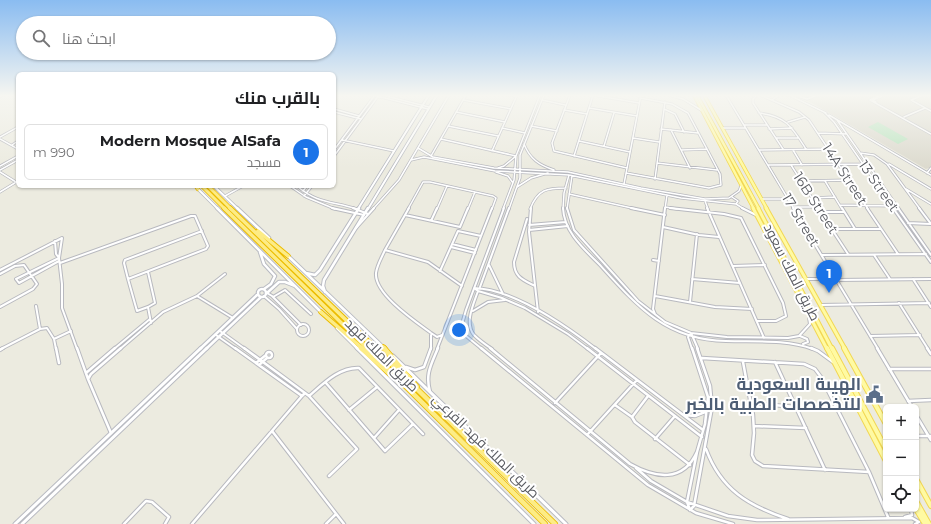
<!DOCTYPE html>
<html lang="ar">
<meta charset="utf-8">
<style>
:root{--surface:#fff;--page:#f6f6f6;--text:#202124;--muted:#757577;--line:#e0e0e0;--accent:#1a73e8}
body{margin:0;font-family:Montserrat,Cairo,sans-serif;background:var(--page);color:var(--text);direction:rtl}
.controls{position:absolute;right:12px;bottom:12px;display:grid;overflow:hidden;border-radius:6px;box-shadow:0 1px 3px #0004}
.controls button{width:36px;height:36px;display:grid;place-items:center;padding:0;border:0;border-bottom:1px solid var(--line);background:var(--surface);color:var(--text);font:20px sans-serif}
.you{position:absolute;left:459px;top:330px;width:14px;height:14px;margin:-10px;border:3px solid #fff;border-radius:50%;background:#1a73e8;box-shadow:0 0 0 6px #1a73e833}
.badge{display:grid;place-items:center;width:26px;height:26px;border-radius:50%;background:var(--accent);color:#fff;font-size:13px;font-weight:700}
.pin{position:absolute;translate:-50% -33px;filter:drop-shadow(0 1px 2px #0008)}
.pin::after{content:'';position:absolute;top:21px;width:14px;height:12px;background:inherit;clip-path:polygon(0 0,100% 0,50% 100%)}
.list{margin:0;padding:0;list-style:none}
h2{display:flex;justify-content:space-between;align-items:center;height:52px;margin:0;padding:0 16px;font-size:17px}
h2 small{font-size:13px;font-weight:400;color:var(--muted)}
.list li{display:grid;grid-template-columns:26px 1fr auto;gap:12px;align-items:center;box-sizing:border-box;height:56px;margin:0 8px 8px;padding:0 8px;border:1px solid var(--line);border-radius:6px}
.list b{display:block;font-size:15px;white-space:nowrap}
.list p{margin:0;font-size:13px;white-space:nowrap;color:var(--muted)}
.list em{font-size:13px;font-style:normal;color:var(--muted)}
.icon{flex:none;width:22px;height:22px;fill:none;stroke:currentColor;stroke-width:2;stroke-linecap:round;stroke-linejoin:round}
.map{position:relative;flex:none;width:931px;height:524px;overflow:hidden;direction:ltr}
.search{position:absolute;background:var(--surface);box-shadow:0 1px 3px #0004;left:16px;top:16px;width:320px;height:44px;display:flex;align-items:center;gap:10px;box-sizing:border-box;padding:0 14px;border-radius:22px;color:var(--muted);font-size:15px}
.panel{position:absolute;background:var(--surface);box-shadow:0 1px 3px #0004;left:16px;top:72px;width:320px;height:116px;border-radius:6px;direction:rtl}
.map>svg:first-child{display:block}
.education{fill:#dcdace}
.green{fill:#bbe4c0}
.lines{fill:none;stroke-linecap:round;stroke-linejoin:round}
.street-far2-casing{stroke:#b8b9bf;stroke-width:3}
.street-far1-casing{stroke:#b8b9bf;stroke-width:4}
.street-casing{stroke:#b8b9bf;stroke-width:4.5}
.secondary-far2-casing{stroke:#b9bbc2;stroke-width:3.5}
.secondary-far1-casing{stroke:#b9bbc2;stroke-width:4.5}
.secondary-casing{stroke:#b9bbc2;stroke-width:5}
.primary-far2-casing{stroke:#f2d753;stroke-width:4}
.primary-far1-casing{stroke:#f2d753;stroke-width:5}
.primary-casing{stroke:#f2d753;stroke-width:6}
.highway-far2-casing{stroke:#ecbc00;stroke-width:4.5}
.highway-far1-casing{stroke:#ecbc00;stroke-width:5.5}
.highway-casing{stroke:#ecbc00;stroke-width:6}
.street-far2{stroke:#fff;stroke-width:1.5}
.street-far1{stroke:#fff;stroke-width:2}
.street{stroke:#fff;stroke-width:2.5}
.secondary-far2{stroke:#fff;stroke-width:2}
.secondary-far1{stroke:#fff;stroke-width:2.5}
.secondary{stroke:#fff;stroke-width:3}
.primary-far2{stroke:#fffaa2;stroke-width:2.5}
.primary-far1{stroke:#fffaa2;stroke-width:3}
.primary{stroke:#fffaa2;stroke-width:4}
.highway-far2{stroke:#fdec85;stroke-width:3}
.highway-far1{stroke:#fdec85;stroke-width:3.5}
.highway{stroke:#fdec85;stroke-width:4.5}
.labels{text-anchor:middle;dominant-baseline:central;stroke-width:4;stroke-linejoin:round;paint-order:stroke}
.street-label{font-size:14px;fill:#595b61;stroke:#fff}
.near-service-label{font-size:17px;font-weight:bold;fill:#4e5e75;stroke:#fff;text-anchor:end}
</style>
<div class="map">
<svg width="931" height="524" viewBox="0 0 931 524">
<rect width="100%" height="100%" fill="#ecebe0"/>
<path class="education" d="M792,95H931V167L926,169L812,103Z"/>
<path class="green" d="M878,122L908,139L898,144L868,127Z"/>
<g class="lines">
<defs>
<path id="street-far2" d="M382,95L429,107
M508,95L516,96
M570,95L552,143L554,151L627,168
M593,95L639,103
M668,95L683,99L701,110
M726,95L794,209
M757,95L753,99V103L783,149
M760,95L799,112L809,120L868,209
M789,95L826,113
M796,95L807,99L818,95
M880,95L870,100L931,134
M377,96L428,109
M921,96L911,100L931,111
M463,100L511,109
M542,100L565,105
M772,100L779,95
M876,102L873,100L884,95
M589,108L637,116
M334,109L359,116
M664,109L675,114L684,132
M564,110L587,114
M334,112L361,119
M456,112L505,122
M824,112L834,122L894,209
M759,113C786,116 792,127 806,149
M829,115L931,175
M904,117L925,108
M837,120L899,209
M788,122L805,117
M744,125H767
M448,126L498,136
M531,126L557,131
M502,128L525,133
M723,128H745
M661,129L698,133
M769,129L792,128
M671,130L690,168
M818,133L847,134
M0,137L18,127
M633,138L659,142
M776,138H798
M0,139L18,149
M441,139L516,156L504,166L498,168
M342,140L394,151
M579,141L630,152
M524,144C530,159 539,165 554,170
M12,145L18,141
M604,146L614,113
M418,148L433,157L494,168L568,172L641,188L705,199L729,198L739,191L741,186
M334,150L375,95
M681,150L707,149
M759,150L829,149
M793,150L802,165
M492,151L517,95
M860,153L874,155L887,164L920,209
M334,156L379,95
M431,156L466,95
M574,156L593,95
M411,160L424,157L495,171L569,175L681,198L736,204L744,209
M657,163L717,170
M889,164L931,189
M768,165L863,164
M791,165L819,209
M0,166L18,156
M0,170L18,160
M0,172L16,182
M496,172L508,176L513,183
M626,173L709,188L721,185L720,174L688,113L672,104L640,98
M927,173L931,168
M655,179L665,102
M801,181L850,180
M825,181L842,209
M624,184L641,95
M290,186L306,197L335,209
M297,186C318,204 332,201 357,209
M517,187L531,178L548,173
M906,189L931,204
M303,191L307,186
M0,192L18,181
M569,194L636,209
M225,196L243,186
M304,196L312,186
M732,197L738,201L736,204
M812,198L835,197
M762,199H788
M705,201L708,209
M840,205L892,206
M666,207L677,209
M793,207H818
M373,209L399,180L449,95
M408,209L423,182H430L493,196L496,198L492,209
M437,209L447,186
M468,209L475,192
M503,209L514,180L516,156L540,95
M509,209L520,178V155L544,95
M530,209C538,189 547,188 566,188
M563,209L564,193L569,175
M567,209L572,176
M665,209L667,195"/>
<path id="street-far1" d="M332,208L364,215
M353,208L368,214
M531,208L529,232L538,312
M563,208C564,232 584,249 600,265C637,306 666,340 726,341C755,342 785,339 813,349
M567,208L574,230L638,301L665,322L691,333L727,337L788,338L799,336L810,324L809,317
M631,208L665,215
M670,208L724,214L741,218L783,303L786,316L776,321H757
M707,208L764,338
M742,208L756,215
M793,208L878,349
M818,208L848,254
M842,208L855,229
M867,208L898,254
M893,208L931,262
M898,208L931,255
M919,208L931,224
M821,212H844
M405,215L460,227L468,208
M527,219L514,262C514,277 523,280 535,286
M431,221L437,208
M908,223L931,224
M529,225L566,222
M663,227L699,235L719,237
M356,228L374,208
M832,229H881
M529,230L568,226
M55,241L56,254L59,258L16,279L19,283L59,261
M452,244L476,250
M451,247L475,253
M385,250L409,208
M822,255L926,254
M874,255L890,279
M653,260L659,261
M60,263L191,216H195L208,246L206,249L128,279L137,311L148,307L151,323
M489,265L503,294
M733,266L765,265
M0,270L62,238L59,258L62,284V308L77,349
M440,271L458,231L481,236
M148,272L155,303L148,307
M0,274L15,266L24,265L37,284L33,289L0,307
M128,279L124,263L125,260L202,231
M692,279L740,283
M807,279H836
M913,279L931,307
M836,280L931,279
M480,287L509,208
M478,291C474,303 464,323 474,335C479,340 486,345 492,349
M267,293L272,296L301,325
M197,296L225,274
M264,296L279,309L297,329
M655,296L715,307L752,309
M273,297L285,290L311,314
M690,302L697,234
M899,303L928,349
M821,305L929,303
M36,306L40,329
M473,311L488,302L505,300
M655,314L653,309L665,208
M297 330a6 6 0 1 1 12 0a6 6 0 1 1-12 0Z
M220,331L245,349
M216,335L236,349
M431,335V349
M442,335L437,337L431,333C416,322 374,294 376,273C377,265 382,257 385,250L428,262L462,286
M800,336L807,339L808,342L803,344
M870,336L920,335
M54,339L71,331
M1,349L40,329L47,328L54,339L56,349
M114,349L150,319
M120,349L163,312L197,296L233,318
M437,349L492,208
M482,349L460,331L466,310L504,208
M588,349L568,334L525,308L502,298L478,291L474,288C513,289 566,326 596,349
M692,349L688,337L691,333L698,349"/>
<path id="street" d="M56,348L59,363
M77,348L88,379
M235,348L302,396
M244,348L305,393
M481,348L648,485L696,513L733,524
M490,348L630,464C655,478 683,483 697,452
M587,348L702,437
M595,348L703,430
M692,348L708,397L705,424L697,452L687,502L690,510L694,506L712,407L710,386L697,348
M811,348L818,351L833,362
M877,348L912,407
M927,348L931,354
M0,350L3,348
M266 355a3 3 0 1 1 6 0a3 3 0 1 1-6 0Z
M702,358L804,364L815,369L821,377L869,472L888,517
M743,362L753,415L754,433L752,455L755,461L763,466L869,472
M775,362L825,470
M256,363L266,355
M259,365L267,358
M406,367L415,370L424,367L431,348
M889,369H931
M86,373L115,348
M326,383L385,451L413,424
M430,392C425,374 431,365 438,348
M309,396L357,449L329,476
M908,401L931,400
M555,403L601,353
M752,403L796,407
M615,405L632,417L635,422L690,465
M349,410L377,387
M684,415L695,416L705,412
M916,415L931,440
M632,417L648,396
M754,426L806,428
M272,431L344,524
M111,433L88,379L91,374L121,348
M587,435L637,380
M916,436H931
M374,438L399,410
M655,439L675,416
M706,449C721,490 749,506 788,519
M636,468L651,481L687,502L728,516L757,520L912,518L919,522L915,524
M905,517L912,515L911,509
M124,524L146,501L152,502L169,517L165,524
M192,524L302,396L305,393L309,396C323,384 339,367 359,368L423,434
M326,524L336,514"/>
<path id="secondary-far2" d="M0,96L2,95
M214,186L238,209
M197,188L218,209
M358,209L429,95
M368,209L437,95"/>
<path id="secondary-far1" d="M217,208L322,313
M237,208L269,238
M260,252L264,264L275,276L271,284L264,289
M287,255L383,347
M306,273L315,275L320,270L359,208
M258 293a4 4 0 1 1 8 0a4 4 0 1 1-8 0Z
M325,292L323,286L324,280L368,208
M267,293L279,282H285L295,286
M337,328L358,349
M200,349L257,295
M206,349L261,297"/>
<path id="secondary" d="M357,348L534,524
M393,356L566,524
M15,524L201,348
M22,524L207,348"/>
<path id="primary-far2" d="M694,95L754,209
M697,95L759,209
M704,95L767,209"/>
<path id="primary-far1" d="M753,208L827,349
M758,208L832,349
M766,208L845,349"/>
<path id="primary" d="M827,348L886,461
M832,348L886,449
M844,348L886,424
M916,479L931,506
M916,501L929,524
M916,509L925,524"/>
<path id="highway-far2" d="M196,186L198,189
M202,186L225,209
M208,186L231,209"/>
<path id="highway-far1" d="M224,208L368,349
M230,208L376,349
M258,231L288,256
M321,312L363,349
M383,347L385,349"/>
<path id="highway" d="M361,348L390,374
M367,348L545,524
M375,348L555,524
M384,348L417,387"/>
</defs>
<use href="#street-far2" class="street-far2-casing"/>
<use href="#street-far1" class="street-far1-casing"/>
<use href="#street" class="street-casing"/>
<use href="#secondary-far2" class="secondary-far2-casing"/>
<use href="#secondary-far1" class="secondary-far1-casing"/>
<use href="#secondary" class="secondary-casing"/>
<use href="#primary-far2" class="primary-far2-casing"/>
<use href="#primary-far1" class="primary-far1-casing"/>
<use href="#primary" class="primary-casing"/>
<use href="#highway-far2" class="highway-far2-casing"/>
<use href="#highway-far1" class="highway-far1-casing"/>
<use href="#highway" class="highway-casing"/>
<use href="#street-far2" class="street-far2"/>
<use href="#street-far1" class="street-far1"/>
<use href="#street" class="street"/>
<use href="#secondary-far2" class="secondary-far2"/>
<use href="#secondary-far1" class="secondary-far1"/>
<use href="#secondary" class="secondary"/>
<use href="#primary-far2" class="primary-far2"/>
<use href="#primary-far1" class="primary-far1"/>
<use href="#primary" class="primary"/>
<use href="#highway-far2" class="highway-far2"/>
<use href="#highway-far1" class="highway-far1"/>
<use href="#highway" class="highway"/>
</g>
<linearGradient id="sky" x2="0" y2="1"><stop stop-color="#8abcf1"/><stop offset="0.57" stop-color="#f6f6f1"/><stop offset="1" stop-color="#f6f6f1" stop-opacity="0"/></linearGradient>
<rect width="931" height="168" fill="url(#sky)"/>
<defs>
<symbol id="civic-bare" viewBox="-9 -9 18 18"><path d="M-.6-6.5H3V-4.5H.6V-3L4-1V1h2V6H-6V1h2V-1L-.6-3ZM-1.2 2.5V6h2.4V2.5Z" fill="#5c6f8a" stroke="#fff" stroke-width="2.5" paint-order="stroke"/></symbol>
</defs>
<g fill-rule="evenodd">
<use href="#civic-bare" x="862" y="382" width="25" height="25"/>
</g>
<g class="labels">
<g class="street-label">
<text transform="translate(845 174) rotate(57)">14A Street</text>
<text transform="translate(879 186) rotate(55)">13 Street</text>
<text transform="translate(816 203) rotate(57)">16B Street</text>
<text transform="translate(801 220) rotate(59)">17 Street</text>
<text transform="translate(792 272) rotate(63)">طريق الملك سعود</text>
<text transform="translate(382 355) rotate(45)">طريق الملك فهد</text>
<text transform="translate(486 446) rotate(44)">طريق الملك فهد الفرعي</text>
</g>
<g class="near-service-label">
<text x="861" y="384">الهيىة السعودية<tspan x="861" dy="20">للتخصصات الطبية بالخبر</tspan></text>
</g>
</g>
</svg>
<div class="controls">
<button>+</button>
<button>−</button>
<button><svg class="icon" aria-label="locate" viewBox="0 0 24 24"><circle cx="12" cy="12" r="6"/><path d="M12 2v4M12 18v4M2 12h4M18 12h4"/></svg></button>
</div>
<div class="you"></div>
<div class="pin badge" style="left:829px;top:293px">1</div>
<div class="search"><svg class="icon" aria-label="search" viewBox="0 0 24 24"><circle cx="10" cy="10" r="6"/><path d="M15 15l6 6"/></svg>ابحث هنا</div>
<section class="panel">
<h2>بالقرب منك<small></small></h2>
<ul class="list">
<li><span class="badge">1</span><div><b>Modern Mosque AlSafa</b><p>مسجد</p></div><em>990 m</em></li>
</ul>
</section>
</div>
